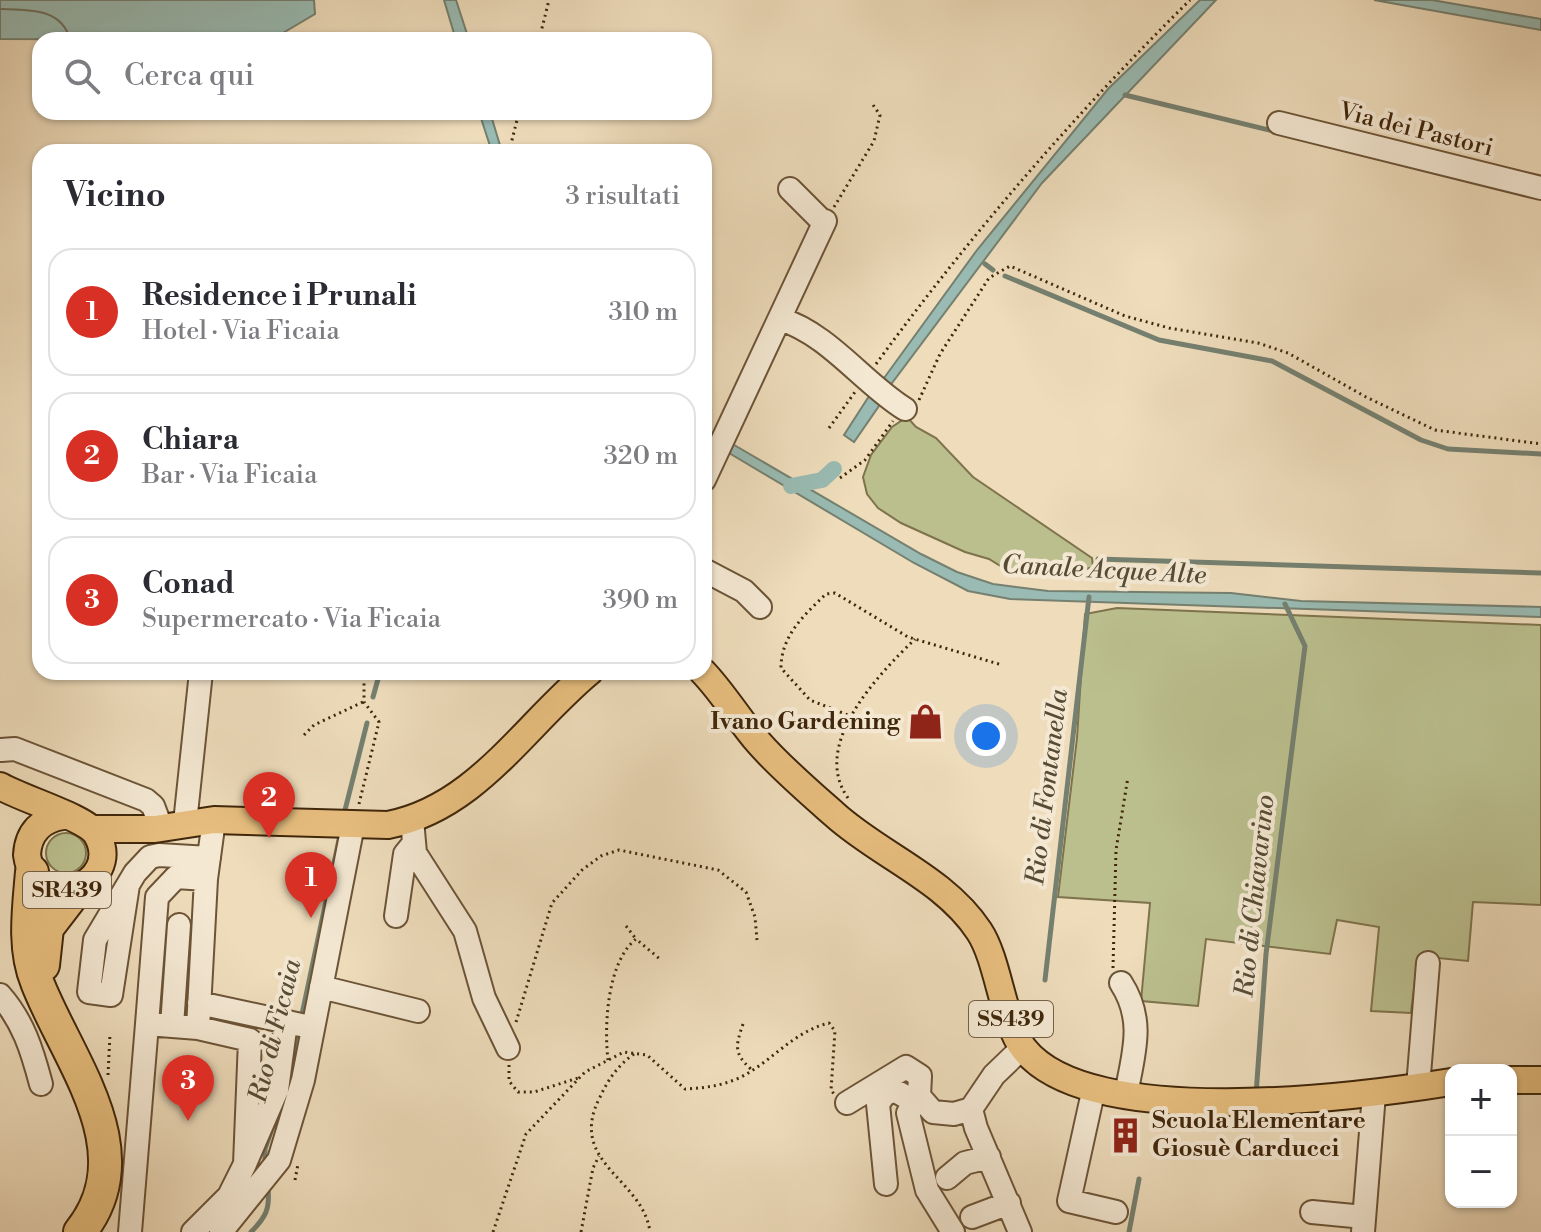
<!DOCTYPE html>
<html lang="it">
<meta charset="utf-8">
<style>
:root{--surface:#fff;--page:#f7f7f7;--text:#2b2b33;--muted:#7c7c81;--line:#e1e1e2;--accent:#d93025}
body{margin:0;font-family:"Libre Bodoni",serif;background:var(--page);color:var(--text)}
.controls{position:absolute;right:24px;bottom:24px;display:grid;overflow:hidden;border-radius:16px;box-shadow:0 2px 6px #0004}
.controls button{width:72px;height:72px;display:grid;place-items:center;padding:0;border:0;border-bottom:2px solid var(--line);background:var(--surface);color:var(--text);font:40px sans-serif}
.you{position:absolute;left:986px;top:736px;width:28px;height:28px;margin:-20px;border:6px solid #fff;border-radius:50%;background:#1a73e8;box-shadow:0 0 0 12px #1a73e833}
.badge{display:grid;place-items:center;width:52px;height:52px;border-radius:50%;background:var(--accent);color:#fff;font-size:26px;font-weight:700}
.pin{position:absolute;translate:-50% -66px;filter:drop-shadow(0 2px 4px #0008)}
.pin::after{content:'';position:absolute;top:42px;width:28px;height:24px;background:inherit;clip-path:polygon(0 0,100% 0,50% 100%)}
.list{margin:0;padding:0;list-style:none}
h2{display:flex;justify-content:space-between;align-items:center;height:104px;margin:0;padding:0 32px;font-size:34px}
h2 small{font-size:26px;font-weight:400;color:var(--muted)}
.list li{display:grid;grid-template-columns:52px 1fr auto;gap:24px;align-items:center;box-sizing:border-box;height:128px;margin:0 16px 16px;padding:0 16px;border:2px solid var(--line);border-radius:24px}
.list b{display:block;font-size:30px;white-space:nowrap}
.list p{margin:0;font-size:26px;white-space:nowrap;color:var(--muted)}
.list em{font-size:26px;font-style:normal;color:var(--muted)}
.icon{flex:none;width:44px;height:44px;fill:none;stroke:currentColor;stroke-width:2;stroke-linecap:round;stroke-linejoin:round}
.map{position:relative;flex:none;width:1541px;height:1232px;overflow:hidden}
.search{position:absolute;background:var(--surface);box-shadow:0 2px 6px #0004;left:32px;top:32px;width:680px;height:88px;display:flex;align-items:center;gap:20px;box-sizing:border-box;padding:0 28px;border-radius:24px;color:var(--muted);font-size:30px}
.panel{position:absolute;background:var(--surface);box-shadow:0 2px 6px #0004;left:32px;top:144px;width:680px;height:536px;border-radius:24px}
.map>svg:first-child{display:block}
.green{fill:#bbbf8e;stroke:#7e734c;stroke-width:2}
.water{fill:#99bbb3;stroke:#758070;stroke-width:2}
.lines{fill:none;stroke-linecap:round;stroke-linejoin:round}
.shore{stroke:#6c715f;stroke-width:2}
.stream{stroke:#758070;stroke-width:5}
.canal{stroke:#99bbb3;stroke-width:16}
.minor-casing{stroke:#6c5437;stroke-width:26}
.major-casing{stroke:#40270b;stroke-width:30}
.highway-casing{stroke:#40270b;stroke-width:36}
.path{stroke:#40270b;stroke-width:3;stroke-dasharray:2 4;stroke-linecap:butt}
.minor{stroke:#f4e8d3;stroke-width:22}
.major{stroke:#e7be7e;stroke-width:26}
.highway{stroke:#e7be7e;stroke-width:32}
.labels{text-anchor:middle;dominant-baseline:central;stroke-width:8;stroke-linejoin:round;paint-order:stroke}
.shield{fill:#f4e8d3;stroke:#766147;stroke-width:2}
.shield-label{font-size:22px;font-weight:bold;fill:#40270b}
.street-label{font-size:24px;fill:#40270b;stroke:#f4e8d3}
.poi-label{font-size:24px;font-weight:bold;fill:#40270b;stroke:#f4e8d3;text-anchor:end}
.water-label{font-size:26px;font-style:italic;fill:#564c35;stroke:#f4e8d3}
</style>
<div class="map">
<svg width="1541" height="1232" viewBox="0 0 1541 1232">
<rect width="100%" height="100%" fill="#eedcbb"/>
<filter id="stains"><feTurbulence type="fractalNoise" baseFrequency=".0025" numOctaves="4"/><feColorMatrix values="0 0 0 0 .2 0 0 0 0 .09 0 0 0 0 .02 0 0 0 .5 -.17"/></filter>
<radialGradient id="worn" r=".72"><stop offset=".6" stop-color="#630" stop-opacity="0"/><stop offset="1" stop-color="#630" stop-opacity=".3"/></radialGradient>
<path class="green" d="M907,417L916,427L936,438L973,477L1092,558L1093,567L1069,574L1045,569L1010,572L989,559L965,552L901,523L878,508L867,494L863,477L871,455L892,427Z
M1117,608L1541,625V905L1473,902L1468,961L1418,956L1411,1013L1371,1011L1379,927L1337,920L1330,954L1206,939L1198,1006L1141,1001L1150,903L1058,897L1077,738L1085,614Z
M46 853a20 20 0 1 1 40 0a20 20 0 1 1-40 0Z"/>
<path class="water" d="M0,0H314L315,14L271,40L0,39Z
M444,0H456L469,40H456Z
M1200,0H1216L1042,183L886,391L879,385L977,250L1108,89Z
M1374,0H1432L1541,19V30Z
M479,112H490L502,152H492Z
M871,393L881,403L854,442L844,435Z
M729,442L921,554L957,572L993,584L1048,591L1231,593L1301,601L1541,607V617L1010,599L968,591L914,563L724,450Z"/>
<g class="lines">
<path class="shore" d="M0,9C27,10 62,7 70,40"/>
<path class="stream" d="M1125,95L1277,132
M985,264L993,270
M1005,276L1159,340L1272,361L1421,440L1448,449L1541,454
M1098,559L1541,573
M373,697L380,672
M344,814L367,723
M1045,980L1089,597
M301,1019L340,835
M291,1066L299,1029
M1256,1095L1266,954L1305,646L1285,604
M265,1166V1149L273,1126
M251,1232C266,1217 270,1209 268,1188
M1129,1232L1139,1179"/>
<path class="canal" d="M791,486L822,480L834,469"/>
<defs>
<path id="minor" d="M1279,123L1541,188
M790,189L824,223
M780,319C829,334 863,383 905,409
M704,480L825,221
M704,570L744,591L760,607
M1,750L15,749L146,800L153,806L161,827
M214,820L206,879L176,877L157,897L147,1024L198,1028L250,1040L245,1164L277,1090L286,1022
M412,820L415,853L465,931L484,998L508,1048
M185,823L201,672
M128,885L111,995L89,992L95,940L135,873L150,857L159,855L209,858
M396,916L405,854L414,843
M1121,983C1145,1020 1134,1052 1126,1094
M321,987L418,1011
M0,995C23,1021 32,1050 41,1084
M199,1003L301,1025
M172,1026L179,925
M198,1028L206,879
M1418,1087L1428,963
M1094,1088L1069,1201L1116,1212
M919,1096L908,1113L927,1190L953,1232
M847,1103L906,1067L920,1076L919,1096L933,1112L954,1114L971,1109
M947,1178L965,1163L989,1157
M886,1184L878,1104L884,1095L894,1090L913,1101
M1312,1212L1364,1217
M972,1217L1009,1203
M130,1232L147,1024
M193,1232L229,1196L245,1164
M221,1232L279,1160L303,1080L353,825
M1020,1232L976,1128L971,1109L994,1075L1022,1048
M1363,1232L1374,1094"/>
<path id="major" d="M703,672C724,694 739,720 759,743C781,768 809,792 834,814C879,855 944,878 979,931C999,961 1002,1021 1024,1049C1090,1132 1356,1097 1451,1082
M0,786C22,799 88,818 97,835C125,885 36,919 27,855C28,833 41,819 63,816
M94,829H155L214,820L388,825C476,808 524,726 589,672
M1511,1080H1541"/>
<path id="highway" d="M32,872C29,908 23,948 37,982C67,1060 145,1151 80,1232
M43,965L47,928L77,889"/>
</defs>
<use href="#minor" class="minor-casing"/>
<use href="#major" class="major-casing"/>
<use href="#highway" class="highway-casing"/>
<path class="path" d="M539,40L549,0
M509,152L519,112
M834,207L874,141L880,115L871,102
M876,364C971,234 1076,113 1190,0
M919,400L940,354L989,278L1010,266L1125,316L1169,328L1258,343L1288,353L1366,397L1435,430L1541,444
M829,428L855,392
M840,478L865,460L893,421
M853,717L810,700L781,668C781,636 804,615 826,594L835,593L908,637L1002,665
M304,735L314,725L363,702
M848,798C810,745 878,675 915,639
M359,804L379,722L364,702V672
M626,926L636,939
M1113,968L1116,850L1128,777
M516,1022L552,903L582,870L601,856L619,850L718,870L746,892L755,917L757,940
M743,1024C736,1045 733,1053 751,1069
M634,1054C618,1065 608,1080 600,1097C566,1163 643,1178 650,1232
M608,1060C604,1026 607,962 636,939L661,960
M509,1065V1081L518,1092H534L578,1078
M108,1075L110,1034
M295,1180L298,1164
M493,1232L526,1134L585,1072L624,1052L647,1055L685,1089C704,1088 721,1086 739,1078C772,1062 792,1032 829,1023L835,1031L831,1090L834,1094
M581,1232L593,1168L599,1156"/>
<use href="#minor" class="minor"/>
<use href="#major" class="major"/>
<use href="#highway" class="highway"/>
</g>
<defs>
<symbol id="shop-bare" viewBox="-9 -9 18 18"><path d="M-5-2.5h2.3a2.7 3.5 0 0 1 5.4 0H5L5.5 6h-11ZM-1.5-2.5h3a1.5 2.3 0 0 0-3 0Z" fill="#8f2418" stroke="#f4e8d3" stroke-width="2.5" paint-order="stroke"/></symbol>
<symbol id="building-bare" viewBox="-9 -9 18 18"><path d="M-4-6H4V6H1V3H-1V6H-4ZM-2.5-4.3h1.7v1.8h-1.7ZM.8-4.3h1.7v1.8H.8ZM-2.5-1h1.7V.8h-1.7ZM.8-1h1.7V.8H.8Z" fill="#8f2418" stroke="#f4e8d3" stroke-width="2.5" paint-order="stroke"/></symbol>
</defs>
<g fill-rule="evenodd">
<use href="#shop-bare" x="900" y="696" width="51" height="51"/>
<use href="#building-bare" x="1100" y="1110" width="51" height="51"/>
</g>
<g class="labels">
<g class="shield">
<rect x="23" y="872" width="88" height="36" rx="6"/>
<rect x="969" y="1001" width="84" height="36" rx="6"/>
</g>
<g class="shield-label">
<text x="67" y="890">SR439</text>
<text x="1011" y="1019">SS439</text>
</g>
<g class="street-label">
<text transform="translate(1416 130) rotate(14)">Via dei Pastori</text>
</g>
<g class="poi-label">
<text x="900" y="722">Ivano Gardening</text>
<text x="1152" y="1121" text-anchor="start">Scuola Elementare<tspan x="1152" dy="28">Giosuè Carducci</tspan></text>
</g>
<g class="water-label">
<text transform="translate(1104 570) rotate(3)">Canale Acque Alte</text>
<text transform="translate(1047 787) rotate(-83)">Rio di Fontanella</text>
<text transform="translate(1255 896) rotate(-84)">Rio di Chiavarino</text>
<text transform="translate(275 1031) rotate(-76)">Rio di Ficaia</text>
</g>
</g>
<rect width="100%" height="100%" filter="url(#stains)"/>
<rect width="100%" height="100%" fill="url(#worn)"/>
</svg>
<div class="controls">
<button>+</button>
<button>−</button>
</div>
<div class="you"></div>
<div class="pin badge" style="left:311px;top:918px">1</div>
<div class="pin badge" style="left:269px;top:838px">2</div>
<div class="pin badge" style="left:188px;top:1121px">3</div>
<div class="search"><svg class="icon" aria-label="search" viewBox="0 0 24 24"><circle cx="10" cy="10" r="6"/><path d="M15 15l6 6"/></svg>Cerca qui</div>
<section class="panel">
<h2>Vicino<small>3 risultati</small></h2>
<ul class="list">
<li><span class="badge">1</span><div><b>Residence i Prunali</b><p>Hotel · Via Ficaia</p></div><em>310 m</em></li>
<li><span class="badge">2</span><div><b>Chiara</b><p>Bar · Via Ficaia</p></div><em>320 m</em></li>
<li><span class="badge">3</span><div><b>Conad</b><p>Supermercato · Via Ficaia</p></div><em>390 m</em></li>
</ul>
</section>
</div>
